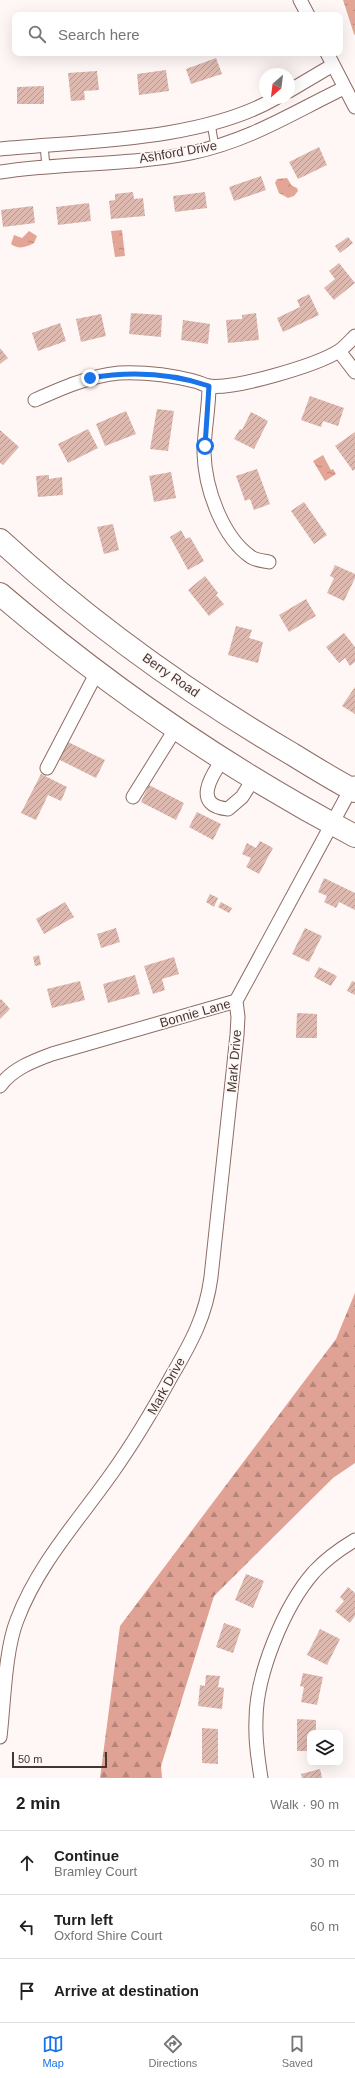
<!DOCTYPE html>
<meta charset="utf-8">
<style>
:root{--surface:#fff;--page:#f2f2f2;--text:#202124;--muted:#757577;--line:#e0e0e0;--accent:#1a73e8}
body{margin:0;font-family:Arial,sans-serif;background:var(--page);color:var(--text)}
.controls{position:absolute;right:12px;bottom:12px;display:grid;overflow:hidden;border-radius:8px;box-shadow:0 4px 16px #0002}
.controls button{width:36px;height:36px;display:grid;place-items:center;padding:0;border:0;border-bottom:1px solid var(--line);background:var(--surface);color:var(--text);font:20px sans-serif}
.compass{position:absolute;left:259px;top:68px;width:36px;height:36px;border-radius:50%;background:var(--surface);box-shadow:0 4px 16px #0002;rotate:208deg}
.scale{position:absolute;left:12px;bottom:10px;width:95px;box-sizing:border-box;padding-left:4px;border:2px solid #443632;border-top:0;font-size:11px;line-height:14px;white-space:nowrap;color:#443632;-webkit-text-stroke:3px #fff7f5;paint-order:stroke}
.stop{position:absolute;width:12px;height:12px;margin:-9px;border:3px solid #1a73e8;border-radius:50%;background:#fff}
.stop.end{background:#1a73e8;border-color:#fff;box-shadow:0 1px 4px #0008}
.list{margin:0;padding:0;list-style:none}
h2{display:flex;justify-content:space-between;align-items:center;height:52px;margin:0;padding:0 16px;font-size:17px}
h2 small{font-size:13px;font-weight:400;color:var(--muted)}
.list li{display:grid;grid-template-columns:26px 1fr auto;gap:12px;align-items:center;box-sizing:border-box;height:64px;padding:0 16px;border-top:1px solid var(--line)}
.list b{display:block;font-size:15px;white-space:nowrap}
.list p{margin:0;font-size:13px;white-space:nowrap;color:var(--muted)}
.list em{font-size:13px;font-style:normal;color:var(--muted)}
.icon{flex:none;width:22px;height:22px;fill:none;stroke:currentColor;stroke-width:2;stroke-linecap:round;stroke-linejoin:round}
.map{position:relative;flex:none;width:355px;height:1778px;overflow:hidden}
.search{position:absolute;background:var(--surface);box-shadow:0 4px 16px #0002;left:12px;right:12px;top:12px;height:44px;display:flex;align-items:center;gap:10px;box-sizing:border-box;padding:0 14px;border-radius:8px;color:var(--muted);font-size:15px}
.sheet{height:244px;background:var(--surface)}
nav{display:flex;justify-content:space-around;align-items:center;box-sizing:border-box;height:56px;border-top:1px solid var(--line);background:var(--surface);font-size:11px;color:var(--muted)}
nav a{display:grid;justify-items:center;gap:2px}
nav .on{color:var(--accent)}
.map>svg:first-child{display:block}
.forest{fill:url(#forest-firs)}
.water{fill:url(#water-ripples)}
.building{fill:url(#building-hatch)}
.lines{fill:none;stroke-linecap:round;stroke-linejoin:round}
.service-casing{stroke:#8d6c64;stroke-width:9}
.minor-casing{stroke:#8d6c64;stroke-width:15}
.trunk-casing{stroke:#8d6c64;stroke-width:24}
.service{stroke:#fff;stroke-width:7}
.minor{stroke:#fff;stroke-width:13}
.trunk{stroke:#fff;stroke-width:22}
.route{stroke:#1a73e8;stroke-width:5}
.labels{text-anchor:middle;dominant-baseline:central;stroke-width:3.5;stroke-linejoin:round;paint-order:stroke}
.street-label{font-size:13px;fill:#443632;stroke:#fff7f5}
</style>
<div class="map">
<svg width="355" height="1778" viewBox="0 0 355 1778">
<defs>
<pattern id="forest-firs" width="22" height="20" patternUnits="userSpaceOnUse"><rect width="22" height="20" fill="#dfa294"/><path d="M5 1l3.5 6h-7zM16 11l3.5 6h-7z" fill="#b68579"/></pattern>
<pattern id="water-ripples" width="26" height="14" patternUnits="userSpaceOnUse"><rect width="26" height="14" fill="#e2a596"/><path d="M2 4q2-2 4 0t4 0M15 11q2-2 4 0t4 0" fill="none" stroke="#b9877b"/></pattern>
<pattern id="building-hatch" width="6" height="6" patternUnits="userSpaceOnUse"><rect width="6" height="6" fill="#ddb9b0"/><path d="M-1 1l2-2M0 6l6-6M5 7l2-2" fill="none" stroke="#b59790"/></pattern>
</defs>
<rect width="100%" height="100%" fill="#fff7f5"/>
<path class="forest" d="M355,1293V1463L333,1478L214,1596L161,1766L162,1778H100L120,1626L336,1339Z"/>
<path class="water" d="M343,0H355V35L354,34Z
M287,178L292,186L297,188L298,191L294,196L288,198L279,193L275,183L277,179Z
M122,230L125,256L115,257L111,231Z
M29,231L37,236L34,243C27,247 18,250 11,244L14,235L22,238Z
M323,455L331,470L333,469L336,474L325,481L313,461Z"/>
<path class="building" d="M216,58L222,74L191,84L186,69Z
M166,70L169,91L139,95L137,74Z
M97,71L99,90L84,91L85,100L71,101L68,73Z
M44,86V104H17V87Z
M319,147L327,165L298,179L289,162Z
M261,176L266,190L234,201L229,187Z
M133,192L134,199L143,198L145,216L111,219L109,201L115,200V194Z
M205,192L207,208L175,212L173,196Z
M89,203L91,221L58,225L56,207Z
M33,206L35,223L3,227L1,210Z
M348,237L353,243L340,253L335,246Z
M339,263L355,283L334,300L324,288L335,279L329,271Z
M309,294L319,315L283,332L277,318L300,307L297,300Z
M131,313L162,315L161,337L129,334Z
M256,313L259,340L228,343L226,320L242,319V315Z
M101,314L106,336L81,342L76,319Z
M183,320L210,324L208,344L181,340Z
M60,323L66,341L38,351L32,333Z
M0,348L8,358L0,364Z
M310,396L344,408L338,426L323,421L321,427L301,420Z
M157,409L174,411L168,451L150,449Z
M126,411L136,434L105,446L96,424Z
M251,412L268,421L254,449L234,439L240,429L242,430Z
M88,429L98,448L68,463L58,444Z
M0,430L19,447L3,465L0,463Z
M355,432V469L353,471L335,446Z
M257,469L270,504L254,510L250,499L245,501L236,476Z
M171,472L176,498L154,502L149,476Z
M49,475V479L62,477L63,495L38,497L36,476Z
M304,502L327,535L314,544L291,511Z
M113,524L119,550L104,554L97,527Z
M181,530L186,539L190,537L204,561L188,570L170,537Z
M335,565L355,574V578L344,601L327,593L334,578L330,576Z
M205,576L218,593L216,595L224,604L209,616L188,590Z
M306,599L316,616L289,632L279,615Z
M236,626L252,630L249,638L263,642L258,663L228,655Z
M344,633L355,647V662L350,666L345,658L339,663L326,647Z
M355,687V714L342,706Z
M66,741L105,760L96,778L58,759Z
M41,774L67,787L61,801L48,795L36,820L21,813Z
M149,785L184,803L176,820L141,802Z
M197,812L221,824L213,840L189,827Z
M260,841L273,848L259,874L246,867L251,858L242,854L247,843L256,848Z
M324,878L355,893V910L339,902L336,908L324,902L327,896L318,892Z
M210,894L218,898L214,907L206,902Z
M65,902L74,917L44,934L36,919Z
M221,902L232,908L229,913L218,907Z
M116,928L120,942L101,948L97,934Z
M305,928L322,936L309,962L292,954Z
M39,955L41,965L35,966L33,957Z
M174,957L179,974L162,979L165,990L153,994L144,966Z
M319,967L337,976L331,986L314,977Z
M135,975L140,994L108,1003L103,984Z
M80,981L85,1000L52,1008L47,989Z
M352,981L355,982V995L347,991Z
M1,999L10,1009L0,1019V1000Z
M297,1013L317,1014V1038H296Z
M246,1574L264,1581L253,1608L235,1600Z
M348,1587L355,1593V1616L350,1623L335,1611L344,1601L340,1597Z
M224,1623L241,1629L233,1653L216,1647Z
M320,1629L340,1639L327,1665L307,1655Z
M303,1673L323,1677L317,1705L301,1702L304,1687L300,1686Z
M206,1675L220,1676L218,1687L224,1688L222,1709L198,1706L200,1685L205,1686Z
M297,1719L316,1720V1733H310V1751H297Z
M202,1728L218,1729V1764L202,1763Z
M320,1769L322,1778H302L301,1774Z"/>
<g class="lines">
<defs>
<path id="service" d="M211,123L215,147
M44,145L46,167"/>
<path id="minor" d="M300,0L308,15
M327,53L355,107
M289,91L333,65
M0,149C84,141 202,141 276,98
M0,172C63,162 128,166 191,153C251,140 290,114 344,88
M339,351L355,372
M209,386C209,409 204,431 204,453C205,488 222,537 251,557C255,560 264,561 269,562
M35,400C62,388 89,376 119,373C143,372 170,375 194,381C199,382 204,385 208,386C234,390 317,365 339,351C345,347 350,341 355,336
M223,759C211,776 192,806 228,809L242,797L254,778
M47,768L97,672
M133,797L176,728
M0,1086C12,1069 33,1061 52,1054L236,1001L354,783
M0,1737C4,1703 5,1650 17,1620C38,1564 79,1520 112,1473C134,1442 153,1410 171,1377C191,1343 206,1316 211,1277L237,1035L238,1017L236,1001
M261,1778C258,1759 255,1740 256,1720C256,1675 284,1606 314,1572C326,1559 340,1549 355,1540"/>
<path id="trunk" d="M0,540C89,622 188,693 292,754C313,767 334,780 355,791
M0,594C109,687 228,769 355,836"/>
</defs>
<use href="#service" class="service-casing"/>
<use href="#minor" class="minor-casing"/>
<use href="#trunk" class="trunk-casing"/>
<use href="#service" class="service"/>
<use href="#minor" class="minor"/>
<use href="#trunk" class="trunk"/>
</g>
<g class="lines">
<path class="route" d="M90,378C131,371 170,373 209,386L205,446"/>
</g>
<g class="labels">
<g class="street-label">
<text transform="translate(178 152) rotate(-10)">Ashford Drive</text>
<text transform="translate(171 675) rotate(35)">Berry Road</text>
<text transform="translate(195 1013) rotate(-16)">Bonnie Lane</text>
<text transform="translate(234 1061) rotate(-85)">Mark Drive</text>
<text transform="translate(166 1386) rotate(-61)">Mark Drive</text>
</g>
</g>
</svg>
<div class="controls">
<button><svg class="icon" aria-label="layers" viewBox="0 0 24 24"><path d="M12 4l9 5-9 5-9-5zM3 14l9 5 9-5"/></svg></button>
</div>
<svg class="compass" viewBox="-18 -18 36 36"><path d="M0-13l5 13h-10z" fill="#e53935"/><path d="M0 13l5-13h-10z" fill="#757577"/></svg>
<div class="scale">50 m</div>
<div class="stop" style="left:205px;top:446px"></div>
<div class="stop end" style="left:90px;top:378px"></div>
<div class="search"><svg class="icon" aria-label="search" viewBox="0 0 24 24"><circle cx="10" cy="10" r="6"/><path d="M15 15l6 6"/></svg>Search here</div>
</div>
<section class="sheet">
<h2>2 min<small>Walk · 90 m</small></h2>
<ul class="list">
<li><svg class="icon" aria-label="ahead" viewBox="0 0 24 24"><path d="M12 20V5M6 11l6-6 6 6"/></svg><div><b>Continue</b><p>Bramley Court</p></div><em>30 m</em></li>
<li><svg class="icon" aria-label="left" viewBox="0 0 24 24"><path d="M17 20v-9H6M10 6l-5 5 5 5"/></svg><div><b>Turn left</b><p>Oxford Shire Court</p></div><em>60 m</em></li>
<li><svg class="icon" aria-label="arrive" viewBox="0 0 24 24"><path d="M6 21V4h12l-3 4 3 4H6"/></svg><div><b>Arrive at destination</b></div></li>
</ul>
</section>
<nav>
<a class="on"><svg class="icon" aria-label="map" viewBox="0 0 24 24"><path d="M3 6l6-2 6 2 6-2v14l-6 2-6-2-6 2zM9 4v14M15 6v14"/></svg>Map</a>
<a><svg class="icon" aria-label="directions" viewBox="0 0 24 24"><path d="M12 3l9 9-9 9-9-9zM9 14v-3h6M13 9l2 2-2 2"/></svg>Directions</a>
<a><svg class="icon" aria-label="saved" viewBox="0 0 24 24"><path d="M7 4h10v16l-5-4-5 4z"/></svg>Saved</a>
</nav>
